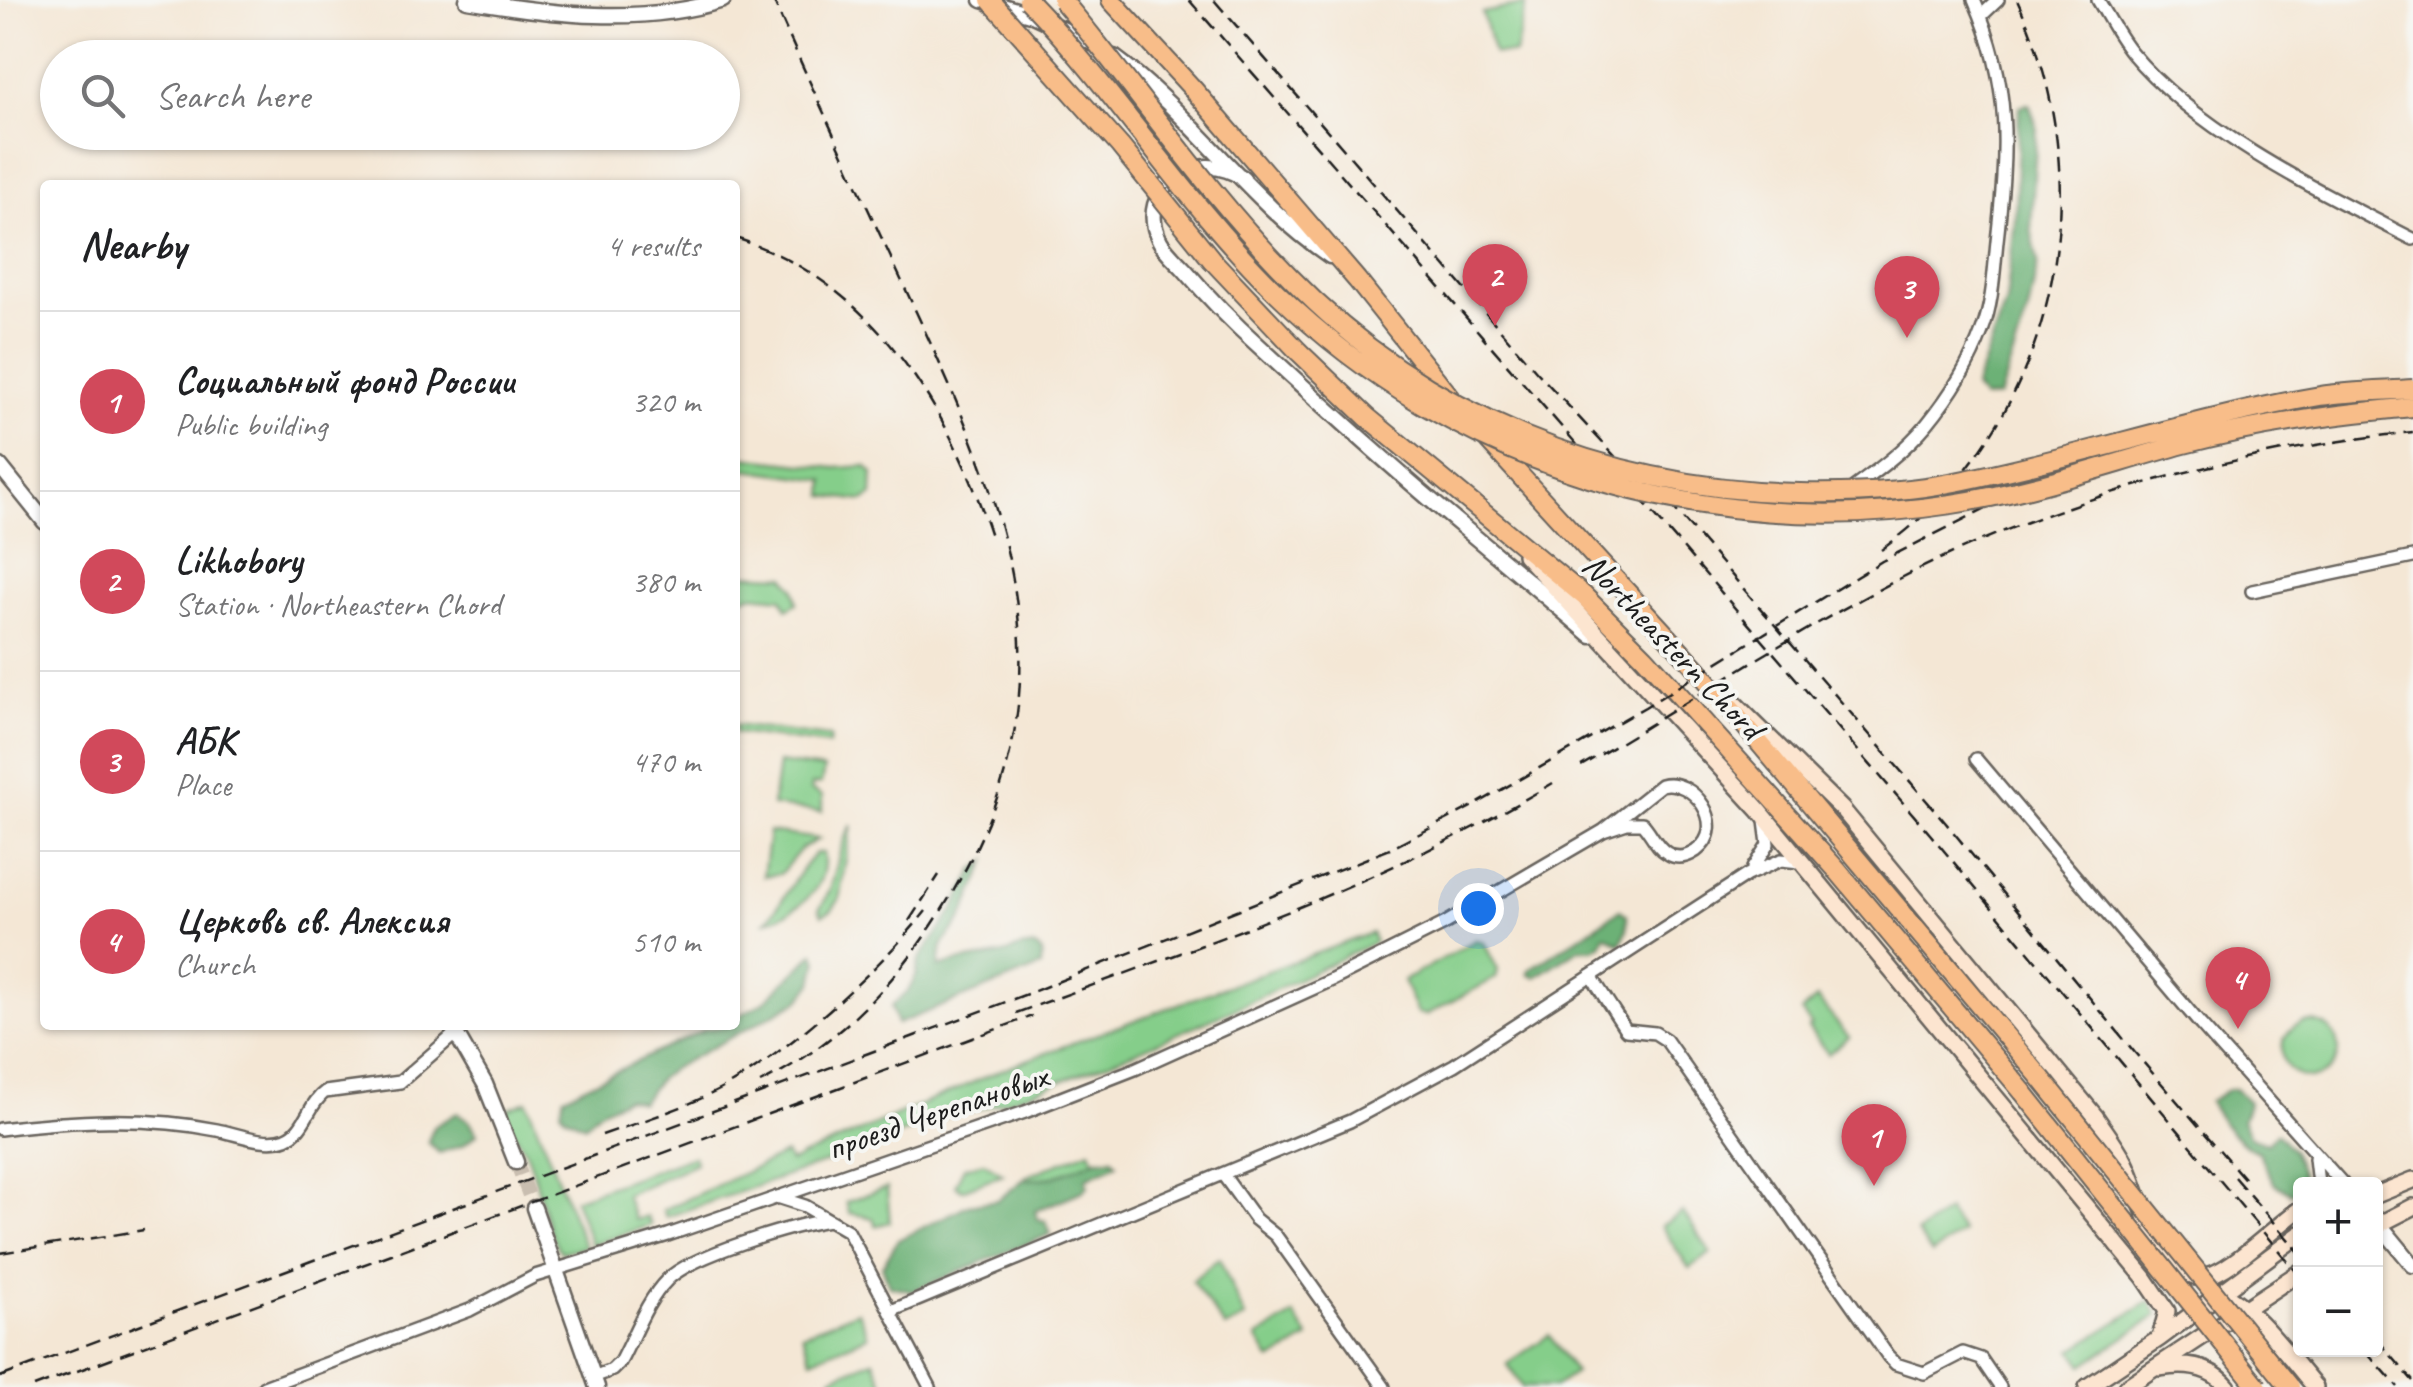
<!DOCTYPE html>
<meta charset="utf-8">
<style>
:root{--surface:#fff;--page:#f2f2f2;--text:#202124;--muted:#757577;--line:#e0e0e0;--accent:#d1495b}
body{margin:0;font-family:Caveat,sans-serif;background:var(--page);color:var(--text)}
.controls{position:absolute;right:30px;bottom:30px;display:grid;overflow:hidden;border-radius:10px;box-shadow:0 2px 8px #0004}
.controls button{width:90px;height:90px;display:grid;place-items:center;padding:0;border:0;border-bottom:2px solid var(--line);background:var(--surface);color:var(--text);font:50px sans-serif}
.you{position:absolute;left:1478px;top:908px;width:35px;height:35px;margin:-25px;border:8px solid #fff;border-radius:50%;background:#1a73e8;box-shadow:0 0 0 15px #1a73e833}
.badge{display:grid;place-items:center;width:65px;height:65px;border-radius:50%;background:var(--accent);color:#fff;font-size:32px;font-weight:700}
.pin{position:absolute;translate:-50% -82px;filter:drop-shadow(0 2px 5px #0008)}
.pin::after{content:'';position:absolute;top:52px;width:35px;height:30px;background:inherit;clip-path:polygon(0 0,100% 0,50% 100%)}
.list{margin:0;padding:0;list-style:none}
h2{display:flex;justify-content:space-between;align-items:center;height:130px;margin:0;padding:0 40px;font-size:42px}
h2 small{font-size:32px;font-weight:400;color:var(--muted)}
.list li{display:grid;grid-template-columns:65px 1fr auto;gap:30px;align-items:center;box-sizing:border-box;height:180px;padding:0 40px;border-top:2px solid var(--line)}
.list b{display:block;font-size:38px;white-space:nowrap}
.list p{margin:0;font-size:32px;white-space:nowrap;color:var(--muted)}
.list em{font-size:32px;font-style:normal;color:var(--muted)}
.icon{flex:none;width:55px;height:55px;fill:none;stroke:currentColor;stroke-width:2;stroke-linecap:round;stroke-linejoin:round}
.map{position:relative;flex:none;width:2413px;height:1387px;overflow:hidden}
.search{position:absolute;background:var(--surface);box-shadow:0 2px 8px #0004;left:40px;top:40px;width:700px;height:110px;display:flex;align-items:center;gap:25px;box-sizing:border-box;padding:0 35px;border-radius:55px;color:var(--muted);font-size:38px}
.panel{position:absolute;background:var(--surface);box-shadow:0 2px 8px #0004;left:40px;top:180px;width:700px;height:850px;border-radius:10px}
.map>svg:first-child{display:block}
.green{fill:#85ce8a;stroke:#507553;stroke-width:2.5}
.forest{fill:#6cb176;stroke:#446649;stroke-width:2.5}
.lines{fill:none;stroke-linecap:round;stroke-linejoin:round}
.tertiary-tunnel{stroke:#c9beb0;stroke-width:14;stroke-dasharray:14 7;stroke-linecap:butt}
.minor-casing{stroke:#68635d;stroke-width:16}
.tertiary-casing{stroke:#68635d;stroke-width:19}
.secondary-casing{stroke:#68635d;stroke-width:20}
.primary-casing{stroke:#68635d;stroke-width:22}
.minor{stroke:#fff;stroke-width:11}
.tertiary{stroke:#fff;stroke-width:14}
.secondary{stroke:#fce5d0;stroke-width:15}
.primary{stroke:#f8bd89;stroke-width:18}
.rail{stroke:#1c1c1c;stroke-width:2.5;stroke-dasharray:15 8;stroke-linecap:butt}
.primary-bridge-casing{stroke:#68635d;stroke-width:22;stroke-linecap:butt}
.primary-bridge{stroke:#f8bd89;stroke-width:18}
.labels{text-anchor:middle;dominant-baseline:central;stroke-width:8;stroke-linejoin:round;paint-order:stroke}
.street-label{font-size:35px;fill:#1c1c1c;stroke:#f6f6f2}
</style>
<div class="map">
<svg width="2413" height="1387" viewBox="0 0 2413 1387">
<rect width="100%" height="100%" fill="#f6f6f2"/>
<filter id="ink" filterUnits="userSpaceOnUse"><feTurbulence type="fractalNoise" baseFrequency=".01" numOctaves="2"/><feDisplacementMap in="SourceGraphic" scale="20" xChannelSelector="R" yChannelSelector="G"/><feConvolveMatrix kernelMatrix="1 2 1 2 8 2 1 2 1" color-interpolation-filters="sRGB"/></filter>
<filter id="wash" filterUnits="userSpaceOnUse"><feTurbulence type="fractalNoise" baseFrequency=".0048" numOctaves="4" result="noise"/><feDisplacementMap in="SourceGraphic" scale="40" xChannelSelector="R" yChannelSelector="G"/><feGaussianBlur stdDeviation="2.25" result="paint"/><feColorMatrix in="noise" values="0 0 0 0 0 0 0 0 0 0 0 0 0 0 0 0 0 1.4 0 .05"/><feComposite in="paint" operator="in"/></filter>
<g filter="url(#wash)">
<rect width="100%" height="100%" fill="#f4e7d5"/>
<path class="green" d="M1526,4L1515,54H1494L1482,13Z
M735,456L836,468L866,466L873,473L872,495L864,501L824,496L825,480L735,468Z
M735,574L785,576L794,588L797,603L787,609L782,598L750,595L735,601Z
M735,725L830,737L829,745L735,733Z
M778,763L824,769L821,784L812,785L811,790L822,796V812L772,806Z
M852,825L839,900L832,910L822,915L819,909C839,884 834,850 852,825Z
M769,832L819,839L801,849L780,874L763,876Z
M816,853H823C830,887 797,913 766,921C786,900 795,873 816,853Z
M1371,933L1375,942C1281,988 1187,1032 1089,1070C1036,1090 985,1112 930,1119L925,1124L871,1147L666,1217L663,1210L785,1154L790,1162L1008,1067Z
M1476,940L1484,943L1498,970L1496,978L1426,1015L1417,1013L1403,981Z
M1817,999L1849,1037L1828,1054L1808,1028L1811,1025L1801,1012Z
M2282 1050a28 28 0 1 1 56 0a28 28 0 1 1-56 0Z
M527,1101L585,1247L561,1252C544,1232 539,1179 526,1152C519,1137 503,1125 507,1109Z
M1090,1150L1097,1166L1032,1193L1025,1177Z
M693,1156L696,1163L625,1195L635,1220L647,1216L651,1225L591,1245L574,1199Z
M984,1162L1003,1174L962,1190L955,1185L964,1167Z
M887,1188L890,1222L876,1226L873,1218L849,1213L846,1202Z
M1947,1211L1962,1232L1932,1254L1917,1233Z
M1683,1212L1711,1253L1689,1268L1661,1226Z
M1219,1258L1245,1318L1225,1328L1192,1281Z
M2150,1301L2158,1315L2083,1365L2072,1350Z
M858,1311L868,1336L812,1359L802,1334Z
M1294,1315L1309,1338L1271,1361L1257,1338Z
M1549,1335L1575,1373L1554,1387H1522L1507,1364Z
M874,1360L885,1387H836L832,1377Z"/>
<path class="forest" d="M2029,104L2037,127L2031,229L2038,263L2028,312L1999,397L1983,399L1974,388L2006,302L2015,219L2019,106Z
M987,861L962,919L942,946L939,967C960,959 982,959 1003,954C1012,953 1017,947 1026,947C1036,946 1034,946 1042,952L1041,967L897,1024L891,1006L907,993L916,976L919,960L953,911L974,870Z
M1620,910L1627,915V930L1621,944L1605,935L1601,945L1594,949H1579L1536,977L1529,975V970Z
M814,953L818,960L813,983L800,1000L672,1069L660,1078L641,1102L626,1098L598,1112L585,1125L565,1116L561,1110L564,1096L705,1029L735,1025V1018L764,1002Z
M2229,1089H2235L2249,1102L2242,1120L2250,1137L2267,1143L2276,1133L2293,1151L2303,1179L2299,1190L2292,1193L2275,1185L2258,1152C2237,1143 2220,1121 2209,1102Z
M457,1113L470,1121L477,1134L463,1145L439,1153L428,1142L433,1127Z
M1113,1158L1117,1164L1086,1178L1088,1186L1083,1191L1035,1211L1038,1219L1046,1221L1051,1234L912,1291L890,1286L882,1266L898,1240L968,1205L998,1200L1023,1180L1054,1177L1097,1159Z"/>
</g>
<g filter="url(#ink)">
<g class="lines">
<path class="tertiary-tunnel" d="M516,1162L534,1208"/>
<defs>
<path id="minor" d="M2098,0C2109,18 2118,36 2131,52C2198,133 2321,192 2413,239
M1981,16L1998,0
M1821,512C1856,485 1899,458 1927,424C1949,397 1970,364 1982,331C1993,303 1994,270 1997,241C2007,150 2012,86 1974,0
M2252,591L2413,557
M1976,759L2201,1025L2343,1184
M1753,868L1768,844L1765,821
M1591,976L1626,1030L1655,1033L1666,1040L1888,1356L1896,1364L1924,1373L1963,1353L1981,1359L2000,1387
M0,1129C72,1120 146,1116 217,1130C238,1134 266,1146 286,1138C305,1131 309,1103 325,1092L400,1082L456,1033
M2315,1158L2318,1184
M1224,1176L1255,1219L1276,1236L1384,1387
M777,1197L805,1206L848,1231L930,1387
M891,1311L1350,1121L1454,1065L1747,875L1781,860L1800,862
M593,1377L612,1370L620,1362C634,1336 646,1301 667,1280C691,1255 794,1225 829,1220
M264,1387L470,1310L535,1276L668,1235L1025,1112L1135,1069L1332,980L1444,924L1603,831L1661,785C1692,776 1730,826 1696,851C1687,857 1677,860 1667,853C1656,847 1651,832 1642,823H1627L1603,831"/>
<path id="tertiary" d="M467,0C550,14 641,26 723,0
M982,0L1030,14L1092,43
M1114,57C1192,114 1251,203 1330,256
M1243,178C1197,146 1133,189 1160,241C1166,252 1177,261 1185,270C1208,297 1232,322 1259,346C1326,408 1393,469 1463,527C1506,563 1549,599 1591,635
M0,466L45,522
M451,1025L485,1084L516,1162
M534,1208L597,1387
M2376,1220L2413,1265"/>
<path id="secondary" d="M1525,555L1759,810L2144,1277L2167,1311L2160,1338
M1731,700L1842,809L2095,1116C2105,1131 2117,1146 2125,1162C2140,1191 2162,1296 2213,1274C2238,1264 2276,1226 2300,1209
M2376,1195L2413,1180
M2376,1226L2413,1207
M2219,1293C2247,1299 2295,1364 2315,1387
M2160,1368C2186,1363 2211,1366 2228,1387
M2087,1387L2160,1338L2300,1234
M2126,1387L2300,1272"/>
<path id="primary" d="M1111,0L1193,89L1357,280L1451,398
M1299,352L1367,417L1584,596L1645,657L1836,869L2023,1092
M1484,436L1699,671L2041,1078"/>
</defs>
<use href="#minor" class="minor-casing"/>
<use href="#tertiary" class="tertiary-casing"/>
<use href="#secondary" class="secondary-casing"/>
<use href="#primary" class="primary-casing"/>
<use href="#minor" class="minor"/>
<use href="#tertiary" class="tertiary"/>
<use href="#secondary" class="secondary"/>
<use href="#primary" class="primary"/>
<path class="rail" d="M1189,0L1607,479
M1214,0L1537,372L1624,466
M735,238C870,279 950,408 991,536
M1653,484L1945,822L2136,1054L2249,1184
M1638,496L1930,834L2300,1276
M1881,550C2054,427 2106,191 2017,0
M1581,766C1700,696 1818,616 1944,557C2091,489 2252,449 2413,432
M909,921L939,875
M1016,1013C1200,946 1384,884 1553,783
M760,1083C837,1045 898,981 943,908C1085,682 1007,507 905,288C860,192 816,97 773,0
M602,1135C645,1120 691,1106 730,1084C791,1050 882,966 926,911
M2234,1177L2300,1253
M0,1253L144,1230
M2376,1338L2413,1381
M2365,1350L2398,1387
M0,1377L1027,994L1390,849L1475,805L1645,707L1882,561L2039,481L2100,457L2259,414L2316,404L2413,397
M34,1387L1032,1016"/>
<defs>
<path id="primary-bridge" d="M990,0L1120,146L1212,260L1299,352
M1028,0C1117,92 1185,203 1276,292C1455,467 1706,542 1952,504C2031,492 2107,465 2184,444C2259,424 2336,414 2413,407
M1062,0C1139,91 1206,192 1290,277C1424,416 1607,489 1800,493C1851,494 1905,492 1955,482C2078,458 2196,417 2320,396C2350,391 2382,391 2413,389
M2041,1078L2290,1387
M2023,1092L2258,1387"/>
</defs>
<use href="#primary-bridge" class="primary-bridge-casing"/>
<use href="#primary-bridge" class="primary-bridge"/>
</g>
</g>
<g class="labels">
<g class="street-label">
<text transform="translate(1673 646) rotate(46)">Northeastern Chord</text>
<text transform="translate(937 1112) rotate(-19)">проезд Черепановых</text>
</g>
</g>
</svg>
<div class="controls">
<button>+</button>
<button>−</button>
</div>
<div class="you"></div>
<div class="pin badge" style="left:1874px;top:1186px">1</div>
<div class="pin badge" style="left:1495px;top:326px">2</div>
<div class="pin badge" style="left:1907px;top:338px">3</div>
<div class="pin badge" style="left:2238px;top:1029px">4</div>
<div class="search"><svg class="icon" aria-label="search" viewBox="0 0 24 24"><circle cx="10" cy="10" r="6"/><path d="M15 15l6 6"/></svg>Search here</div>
<section class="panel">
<h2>Nearby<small>4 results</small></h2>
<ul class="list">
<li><span class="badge">1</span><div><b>Социальный фонд России</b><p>Public building</p></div><em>320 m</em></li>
<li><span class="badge">2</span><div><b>Likhobory</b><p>Station · Northeastern Chord</p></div><em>380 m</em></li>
<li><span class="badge">3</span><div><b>АБК</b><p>Place</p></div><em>470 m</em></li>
<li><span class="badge">4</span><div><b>Церковь св. Алексия</b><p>Church</p></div><em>510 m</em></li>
</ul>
</section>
</div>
